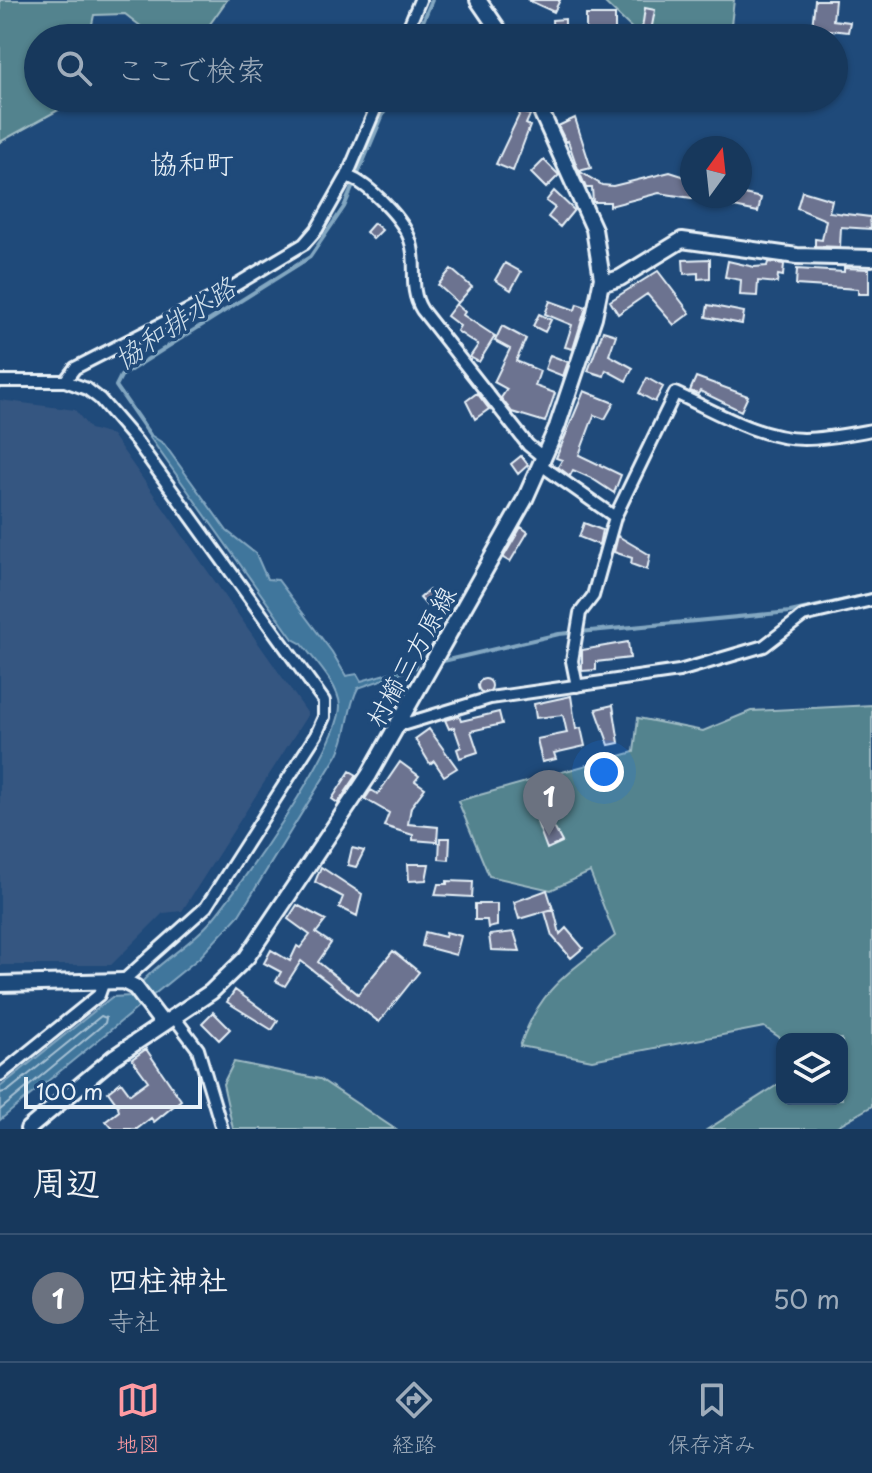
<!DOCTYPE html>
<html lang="ja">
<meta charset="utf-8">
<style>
:root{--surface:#17385c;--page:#203f62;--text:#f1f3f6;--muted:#9eacbb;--line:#365272;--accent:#ff9aa2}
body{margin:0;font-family:"Playpen Sans","Klee One",sans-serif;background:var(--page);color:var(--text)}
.controls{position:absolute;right:24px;bottom:24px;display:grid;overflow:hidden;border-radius:16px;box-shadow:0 2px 6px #0004}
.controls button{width:72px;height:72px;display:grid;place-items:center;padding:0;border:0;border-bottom:2px solid var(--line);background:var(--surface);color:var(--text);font:40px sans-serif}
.compass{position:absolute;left:680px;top:136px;width:72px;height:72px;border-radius:50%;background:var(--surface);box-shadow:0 2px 6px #0004;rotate:15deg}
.scale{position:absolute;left:24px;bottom:20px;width:178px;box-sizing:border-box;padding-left:8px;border:4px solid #e8f1f8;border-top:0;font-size:22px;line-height:28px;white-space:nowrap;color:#e8f1f8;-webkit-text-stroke:6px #1f4a7a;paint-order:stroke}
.you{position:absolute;left:604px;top:772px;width:28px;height:28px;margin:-20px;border:6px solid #fff;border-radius:50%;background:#1a73e8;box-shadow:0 0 0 12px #1a73e833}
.badge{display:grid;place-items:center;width:52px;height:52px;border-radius:50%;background:var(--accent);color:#fff;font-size:26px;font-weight:700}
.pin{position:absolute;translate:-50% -66px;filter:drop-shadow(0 2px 4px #0008)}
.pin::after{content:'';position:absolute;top:42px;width:28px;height:24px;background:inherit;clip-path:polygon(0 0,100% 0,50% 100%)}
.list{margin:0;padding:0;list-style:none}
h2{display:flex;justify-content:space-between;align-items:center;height:104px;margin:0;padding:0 32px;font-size:34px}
h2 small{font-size:26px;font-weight:400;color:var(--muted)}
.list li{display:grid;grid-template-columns:52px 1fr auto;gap:24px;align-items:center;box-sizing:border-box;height:128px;padding:0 32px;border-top:2px solid var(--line)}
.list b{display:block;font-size:30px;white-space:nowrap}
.list p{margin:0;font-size:26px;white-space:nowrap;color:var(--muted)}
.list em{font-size:26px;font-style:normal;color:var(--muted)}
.icon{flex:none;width:44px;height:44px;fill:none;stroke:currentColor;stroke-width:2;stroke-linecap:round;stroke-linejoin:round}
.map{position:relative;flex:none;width:872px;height:1129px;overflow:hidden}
.search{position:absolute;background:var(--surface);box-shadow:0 2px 6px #0004;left:24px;right:24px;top:24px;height:88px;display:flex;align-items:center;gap:20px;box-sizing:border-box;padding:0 28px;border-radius:44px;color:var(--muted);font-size:30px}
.sheet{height:232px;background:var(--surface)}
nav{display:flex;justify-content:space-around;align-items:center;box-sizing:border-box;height:112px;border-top:2px solid var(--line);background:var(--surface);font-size:22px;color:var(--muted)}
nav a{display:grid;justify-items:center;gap:4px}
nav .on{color:var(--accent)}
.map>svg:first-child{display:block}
.built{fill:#365681}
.green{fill:#53838e;stroke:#9ebac3;stroke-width:2}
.water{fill:#40769c;stroke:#83a7c1;stroke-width:2}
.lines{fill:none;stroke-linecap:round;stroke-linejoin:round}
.shore{stroke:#a5c0d3;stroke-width:2}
.stream{stroke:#83a7c1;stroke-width:4}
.building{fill:#6c7390;stroke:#e8f1f8;stroke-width:2}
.street-casing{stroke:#e8f1f8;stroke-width:16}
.secondary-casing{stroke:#e8f1f8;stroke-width:20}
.street{stroke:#1f4a7a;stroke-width:10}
.secondary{stroke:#1f4a7a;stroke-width:14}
.labels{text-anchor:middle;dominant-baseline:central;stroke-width:7;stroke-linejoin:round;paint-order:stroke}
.street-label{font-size:26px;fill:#e8f1f8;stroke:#1f4a7a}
.neighbourhood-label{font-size:28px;fill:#e8f1f8;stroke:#1f4a7a}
.water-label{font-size:28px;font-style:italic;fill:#cfdfea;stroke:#1f4a7a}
</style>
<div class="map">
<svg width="872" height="1129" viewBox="0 0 872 1129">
<rect width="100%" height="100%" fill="#1f4a7a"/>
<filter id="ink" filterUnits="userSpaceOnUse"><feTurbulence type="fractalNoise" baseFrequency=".0125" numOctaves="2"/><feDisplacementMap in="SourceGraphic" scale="16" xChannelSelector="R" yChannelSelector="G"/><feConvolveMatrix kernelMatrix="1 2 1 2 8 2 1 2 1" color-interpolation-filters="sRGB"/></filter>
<g filter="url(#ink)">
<path class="built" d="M0,400L75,410L90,429L112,435L308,714L182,911L163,913L111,965H0Z"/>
<path class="green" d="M0,0H227L200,38H156L125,14L94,15L89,38H38V98H74L73,102L0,142Z
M602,0H734L731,25L723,38H642Z
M872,705V1106L832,1129H708L782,1082V1099H842V1039H782L764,1027L592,1060L520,1046C541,986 568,974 615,936L590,872L551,890L489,876L458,801L634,752L638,718L703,731L751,711Z
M234,1062L320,1079L395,1129H233L223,1084Z"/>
<path class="water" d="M146,432L164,444L227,531L256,554L267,579L278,580L332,652L346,676L357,674L361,681L417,665L416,668L358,688C347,708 349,733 338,754L239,915L200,957L0,1120V1087L112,997L131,996C151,965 187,949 211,921C240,887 340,746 340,706C339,685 314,660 302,644L293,639Z"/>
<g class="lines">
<path class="shore" d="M0,1093L8,1091L101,1016L106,1018L105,1023L0,1110"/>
<path class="stream" d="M416,38L432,0
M150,435L116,386L121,376L310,257L344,207L390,98
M439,662L559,634L790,612L872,594"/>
</g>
<path class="building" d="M528,0H560L554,12Z
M815,0H835L833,20L850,22L848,32L812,28Z
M645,8L655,10L651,31L642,29Z
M586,15H615V37H586Z
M565,19V38H553L552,20Z
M521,111L530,115L526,124L530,126L513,171L496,164Z
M575,118L591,168L579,171L602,185L613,186L670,172L692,179V198L659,193L610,206V202H593L592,188H586L576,164L568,141L566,142L558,126Z
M544,160L559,175L546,188L531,173Z
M554,191L574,210L560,227L548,217L555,208L546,201Z
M802,191L832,200L829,212L870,217L871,229L841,227L840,247L815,246V239L822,240L826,220L797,208Z
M740,193L761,198L758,212L734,207Z
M374,223L382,230L373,239L366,232Z
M710,259V278L698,279V273L684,274L683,260Z
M728,261L754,267L767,266L768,262L784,264L783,276L778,275L777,283L758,281L757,296L740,295L741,280L725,277Z
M505,263L521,272L511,290L495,280Z
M844,268L869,269V294H858V289L796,285L797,269L844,272Z
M451,269L472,287L458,303L438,285Z
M658,271L690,313L674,325L647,294L618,314L610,301Z
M550,301L575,310L577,304L586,307L573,349L565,347L572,325L545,314Z
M456,304L465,312L463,315L495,336L479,362L470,357L478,345L457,331L460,326L447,316Z
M708,305L744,312L742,324L706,317Z
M539,314L551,320L545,332L533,326Z
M502,326L526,339L516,361L540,371L535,386L555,393L545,422L512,412L501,398L507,389L494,382L510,349L495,341Z
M603,331L616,335L609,355L633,368L626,381L606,370L604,376L588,371Z
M550,355L568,362L563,376L545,369Z
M696,377L748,396L741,411L700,391L698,394L690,391Z
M647,378L663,387L655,402L639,393Z
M584,391L614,403L605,419L594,415L579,455L621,475L614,493L591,478L573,470L570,476L558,467L562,460L556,458Z
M477,393L489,409L475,419L466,401Z
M521,456L528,465L518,474L511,464Z
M584,523L602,530L599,545L579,537Z
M521,527L528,532L510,562L503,558Z
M618,536L650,555L647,570L631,564L632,558L614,552Z
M429,590L437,598L428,607L420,598Z
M628,642L630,658L596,662V670L582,671V650Z
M478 686a7 7 0 1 1 14 0a7 7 0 1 1-14 0Z
M571,696L576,729L581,728L585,746L554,753L556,759L542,762L537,739L567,733L563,715L536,718L534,704Z
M613,705L619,743L609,745L596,709Z
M499,712L502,724L471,731L478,752L460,758L457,749L461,747L454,727L449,729L445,720L459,716L461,721Z
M429,729L457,768L444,776L434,761L430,764L415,739Z
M400,762L419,776L415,781L425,788L411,807L408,824L438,827L437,842L413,840V835L384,826L389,813L365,799L371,790L378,794Z
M350,771L357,775L338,803L332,799Z
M548,816L562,842L547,849L537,822Z
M440,838H450L449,860L439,859Z
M352,848L364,851L356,867L348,865Z
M408,864H429L426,880L409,881Z
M321,867L362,894L357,916L339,907L343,897L315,882Z
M447,881L473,882L472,897L435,895L438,884H447Z
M547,890L553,909L519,919L514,902Z
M475,904H497V926L488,928L487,920H475Z
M297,905L326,920L316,933L331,943L318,962L358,994L393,951L419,972L379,1022L301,961L285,986L276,981L281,972L264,963L271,950L290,961L297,946L300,948L310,935L288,919Z
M554,910L560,934L566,928L583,948L571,958L552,936L545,912Z
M425,932L445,937L446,932L461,936L456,955L422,946Z
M514,932L520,951L491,950L489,935Z
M235,990L278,1021L272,1030L227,1002Z
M213,1012L230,1029L219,1040L202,1023Z
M146,1049L181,1100L154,1122L151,1118L137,1129H113L106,1121L119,1111L118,1106L108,1092L121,1082L130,1094L148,1081L132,1059Z"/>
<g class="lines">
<defs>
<path id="street" d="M404,38L420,0
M347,176C369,184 405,220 411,243C418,266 408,288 422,310L528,445L544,458
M0,381H65L87,389L100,399L137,442L324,701V717L316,735L206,907L123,981
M65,381L75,368L224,292L304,244L317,229L347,176L380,98
M541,465L615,517
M577,686L572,661L580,613L593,596L615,517L675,393C715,411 759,439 804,439C826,439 850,434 872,430
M400,722L405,724L490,698L679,671L764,646L803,616L872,600
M174,1017L198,1049L222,1129
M0,1075L99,995L104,981"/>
<path id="secondary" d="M478,0L504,38
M601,284L620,278L682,240L797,256L872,258
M0,984L123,981L135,987L163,1024
M28,1129L114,1057L211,992L247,957L369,775L525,499L557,427L594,317L602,278L594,229L535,98"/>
</defs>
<use href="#street" class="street-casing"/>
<use href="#secondary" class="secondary-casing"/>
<use href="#street" class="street"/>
<use href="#secondary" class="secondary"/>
</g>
</g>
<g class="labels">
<g class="street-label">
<text transform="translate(410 656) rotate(-61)">村櫛三方原線</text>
</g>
<g class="neighbourhood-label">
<text x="192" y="162">協和町</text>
</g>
<g class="water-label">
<text transform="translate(174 322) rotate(-34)">協和排水路</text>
</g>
</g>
</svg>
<div class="controls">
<button><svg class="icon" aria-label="layers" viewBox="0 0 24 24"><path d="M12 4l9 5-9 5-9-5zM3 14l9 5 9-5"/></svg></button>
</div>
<svg class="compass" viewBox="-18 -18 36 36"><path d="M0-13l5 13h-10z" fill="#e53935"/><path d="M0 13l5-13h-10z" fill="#9eacbb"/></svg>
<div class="scale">100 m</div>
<div class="you"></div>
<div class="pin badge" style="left:549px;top:836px;background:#6b7280">1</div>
<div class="search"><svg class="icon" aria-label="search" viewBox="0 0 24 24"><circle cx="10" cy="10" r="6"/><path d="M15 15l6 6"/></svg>ここで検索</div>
</div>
<section class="sheet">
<h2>周辺<small></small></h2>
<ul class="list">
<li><span class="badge" style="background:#6b7280">1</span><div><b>四柱神社</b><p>寺社</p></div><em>50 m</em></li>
</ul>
</section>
<nav>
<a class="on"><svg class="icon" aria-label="map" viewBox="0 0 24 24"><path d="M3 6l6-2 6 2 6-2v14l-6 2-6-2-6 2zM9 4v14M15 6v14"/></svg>地図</a>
<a><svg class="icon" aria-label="directions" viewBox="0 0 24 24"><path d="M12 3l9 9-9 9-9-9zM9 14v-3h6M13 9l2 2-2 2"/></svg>経路</a>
<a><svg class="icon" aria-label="saved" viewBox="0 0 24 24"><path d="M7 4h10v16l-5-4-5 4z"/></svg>保存済み</a>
</nav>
